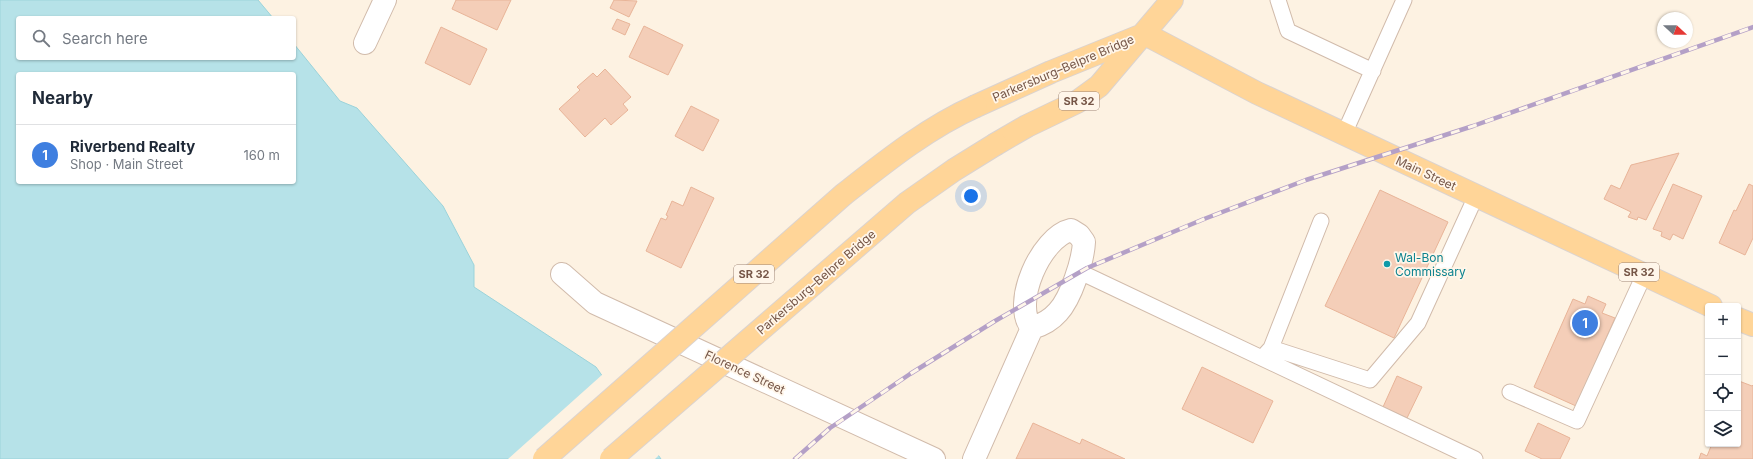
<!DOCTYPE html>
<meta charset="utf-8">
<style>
:root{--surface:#fff;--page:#f6f6f7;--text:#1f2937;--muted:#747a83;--line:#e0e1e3;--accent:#d93025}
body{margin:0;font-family:Inter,sans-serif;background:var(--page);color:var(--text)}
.controls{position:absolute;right:12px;bottom:12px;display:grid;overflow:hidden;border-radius:4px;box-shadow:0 1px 3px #0004}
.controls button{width:36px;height:36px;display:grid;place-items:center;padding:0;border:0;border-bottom:1px solid var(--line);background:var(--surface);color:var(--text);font:20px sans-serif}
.compass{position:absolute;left:1657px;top:12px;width:36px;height:36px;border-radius:50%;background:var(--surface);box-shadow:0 1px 3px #0004;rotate:111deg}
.you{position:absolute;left:971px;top:196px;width:14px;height:14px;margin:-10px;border:3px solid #fff;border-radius:50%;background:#1a73e8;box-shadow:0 0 0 6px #1a73e833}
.badge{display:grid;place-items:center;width:26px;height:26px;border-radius:50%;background:var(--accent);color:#fff;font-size:13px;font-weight:700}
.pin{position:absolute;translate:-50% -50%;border:2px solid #fff;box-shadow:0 1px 4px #0006}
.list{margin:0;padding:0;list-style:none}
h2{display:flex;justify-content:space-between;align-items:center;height:52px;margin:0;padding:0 16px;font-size:17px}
h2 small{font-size:13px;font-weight:400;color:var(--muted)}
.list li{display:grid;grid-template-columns:26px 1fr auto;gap:12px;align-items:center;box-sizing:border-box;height:60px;padding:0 16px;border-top:1px solid var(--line)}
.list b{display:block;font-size:15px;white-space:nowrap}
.list p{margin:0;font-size:13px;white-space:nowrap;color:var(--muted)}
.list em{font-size:13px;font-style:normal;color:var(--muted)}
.icon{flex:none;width:22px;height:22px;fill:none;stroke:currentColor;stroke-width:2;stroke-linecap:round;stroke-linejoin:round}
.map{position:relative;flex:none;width:1753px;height:459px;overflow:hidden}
.search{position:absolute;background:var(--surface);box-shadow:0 1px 3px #0004;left:16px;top:16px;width:280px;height:44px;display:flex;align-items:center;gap:10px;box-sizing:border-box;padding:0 14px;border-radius:4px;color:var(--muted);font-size:15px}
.panel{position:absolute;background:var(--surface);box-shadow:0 1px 3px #0004;left:16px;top:72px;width:280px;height:112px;border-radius:4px}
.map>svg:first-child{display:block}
.water{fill:#b6e2e8;stroke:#9bd3da;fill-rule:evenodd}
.pier{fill:#fdf2e2}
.building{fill:#f4ceb8;stroke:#e8b498}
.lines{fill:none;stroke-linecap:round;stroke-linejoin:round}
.lane-casing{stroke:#d1bbab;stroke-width:17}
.street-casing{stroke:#d1bbab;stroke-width:24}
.primary-casing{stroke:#dbd3cf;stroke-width:24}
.lane{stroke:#fff;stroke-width:15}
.street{stroke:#fff;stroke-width:22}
.primary{stroke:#ffd598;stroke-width:22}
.rail-casing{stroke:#b4a0c7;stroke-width:4.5}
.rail{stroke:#fff6ea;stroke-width:3;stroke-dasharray:9;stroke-linecap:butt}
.primary-bridge-casing{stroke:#dbd3cf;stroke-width:24;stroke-linecap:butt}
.primary-bridge{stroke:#ffd598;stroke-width:22}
.culture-dot{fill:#0f9aa8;stroke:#fff6ea;stroke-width:1.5}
.labels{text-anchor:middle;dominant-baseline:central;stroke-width:3.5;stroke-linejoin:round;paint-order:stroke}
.shield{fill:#fff6ea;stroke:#9f8678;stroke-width:1}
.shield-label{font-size:11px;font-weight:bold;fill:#765647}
.street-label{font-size:12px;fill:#765647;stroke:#fff6ea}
.culture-label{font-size:12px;fill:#0d838f;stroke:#fff6ea;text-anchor:start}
</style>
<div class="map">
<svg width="1753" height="459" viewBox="0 0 1753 459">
<rect width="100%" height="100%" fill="#fdf2e2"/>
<path class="water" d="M0,0H258L273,18H18V58H294V44L340,101L357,108L443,206L474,265V287L596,367L661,459H0ZM18,74H294V182H18Z"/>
<path class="pier" d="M603,374L660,454L655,459H508Z"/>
<path class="building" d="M456,0H511L497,30L452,9Z
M614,0L637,1L629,17L610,8Z
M617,19L630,24L625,35L612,29Z
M644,26L683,45L668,75L629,57Z
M441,27L487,49L470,85L425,63Z
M605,69L631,97L623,104L628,110L611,125L605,118L585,137L559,109L580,90L577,87L593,73L597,77Z
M691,106L719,120L703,151L675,136Z
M1679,153L1646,220L1638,217L1637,220L1628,217L1631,212L1604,199L1611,185L1620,189L1631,165Z
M1673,184L1702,196L1683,239L1673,234L1670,240L1661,236L1662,232L1653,229Z
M1749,184L1753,186V238L1745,255L1719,243L1734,210L1736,211Z
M691,187L714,198L681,268L646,251L661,218L666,220L668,216L666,215L672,201L683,206Z
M1380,190L1448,222L1394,338L1325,306Z
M1588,296L1606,304L1602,313L1615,318L1576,406L1534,387L1573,299L1585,304Z
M1202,367L1273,401L1253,443L1182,409Z
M1397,376L1422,387L1407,418L1383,407Z
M1739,381L1752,386L1753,385V459H1699L1701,453L1707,456L1712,444H1738V384Z
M1033,423L1080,444L1082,439L1125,459H1016Z
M1538,423L1570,438L1560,459H1542L1525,451Z"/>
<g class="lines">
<defs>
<path id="lane" d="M1278,0L1288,31L1373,71
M1344,134L1404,0
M1078,271L1475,459
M1271,348L1321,221
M1262,358L1271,348L1370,380L1418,323L1476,196
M1510,392L1577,421L1644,275"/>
<path id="street" d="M365,43L385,0
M1071,230L1079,235L1084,242C1083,261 1071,298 1058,312C1051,320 1042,325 1032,328C1011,304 1041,237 1071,230Z
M562,274L595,303L934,459
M974,459L1032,328"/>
<path id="primary" d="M1145,34L1257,93L1711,306
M976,106L1051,72L1140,36
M996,144L1027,126L1077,102L1099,86L1172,0
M1738,319L1753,325"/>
</defs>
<use href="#lane" class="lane-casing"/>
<use href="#street" class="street-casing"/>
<use href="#primary" class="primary-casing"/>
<use href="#lane" class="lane"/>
<use href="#street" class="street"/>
<use href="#primary" class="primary"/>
<defs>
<path id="rail" d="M795,459L830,428L910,374L995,321L1087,268L1204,219L1306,180L1473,126L1753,27"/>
</defs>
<use href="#rail" class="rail-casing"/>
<use href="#rail" class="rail"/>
<defs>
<path id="primary-bridge" d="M544,459L843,195C885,162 927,128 976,106
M611,459L907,203L954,170L996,144"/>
</defs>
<use href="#primary-bridge" class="primary-bridge-casing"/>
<use href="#primary-bridge" class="primary-bridge"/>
</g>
<circle class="culture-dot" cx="1387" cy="264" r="4"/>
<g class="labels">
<g class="shield">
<rect x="1059" y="92" width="40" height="18" rx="3"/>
<rect x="1619" y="263" width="40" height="18" rx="3"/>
<rect x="734" y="265" width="40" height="18" rx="3"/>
</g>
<g class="shield-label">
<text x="1079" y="101">SR 32</text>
<text x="1639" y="272">SR 32</text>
<text x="754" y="274">SR 32</text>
</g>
<g class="street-label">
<text transform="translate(1063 68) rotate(-23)">Parkersburg–Belpre Bridge</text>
<text transform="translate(1426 173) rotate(25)">Main Street</text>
<text transform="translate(816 282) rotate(-41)">Parkersburg–Belpre Bridge</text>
<text transform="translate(745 372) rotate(25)">Florence Street</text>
</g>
<g class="culture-label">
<text x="1395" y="257">Wal-Bon<tspan x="1395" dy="14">Commissary</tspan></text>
</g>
</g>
</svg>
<div class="controls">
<button>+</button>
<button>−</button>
<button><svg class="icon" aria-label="locate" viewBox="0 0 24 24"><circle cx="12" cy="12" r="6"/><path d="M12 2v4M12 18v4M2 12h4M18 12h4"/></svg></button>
<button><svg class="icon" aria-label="layers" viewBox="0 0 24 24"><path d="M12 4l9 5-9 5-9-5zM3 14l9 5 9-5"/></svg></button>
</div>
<svg class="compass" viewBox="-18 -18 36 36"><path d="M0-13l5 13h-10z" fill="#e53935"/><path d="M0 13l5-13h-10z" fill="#747a83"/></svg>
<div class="you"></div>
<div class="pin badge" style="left:1585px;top:323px;background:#3f7fe0">1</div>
<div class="search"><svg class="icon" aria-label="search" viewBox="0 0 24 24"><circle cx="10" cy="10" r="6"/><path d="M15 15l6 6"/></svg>Search here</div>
<section class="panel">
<h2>Nearby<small></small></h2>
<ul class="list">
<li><span class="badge" style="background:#3f7fe0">1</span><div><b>Riverbend Realty</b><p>Shop · Main Street</p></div><em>160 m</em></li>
</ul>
</section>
</div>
